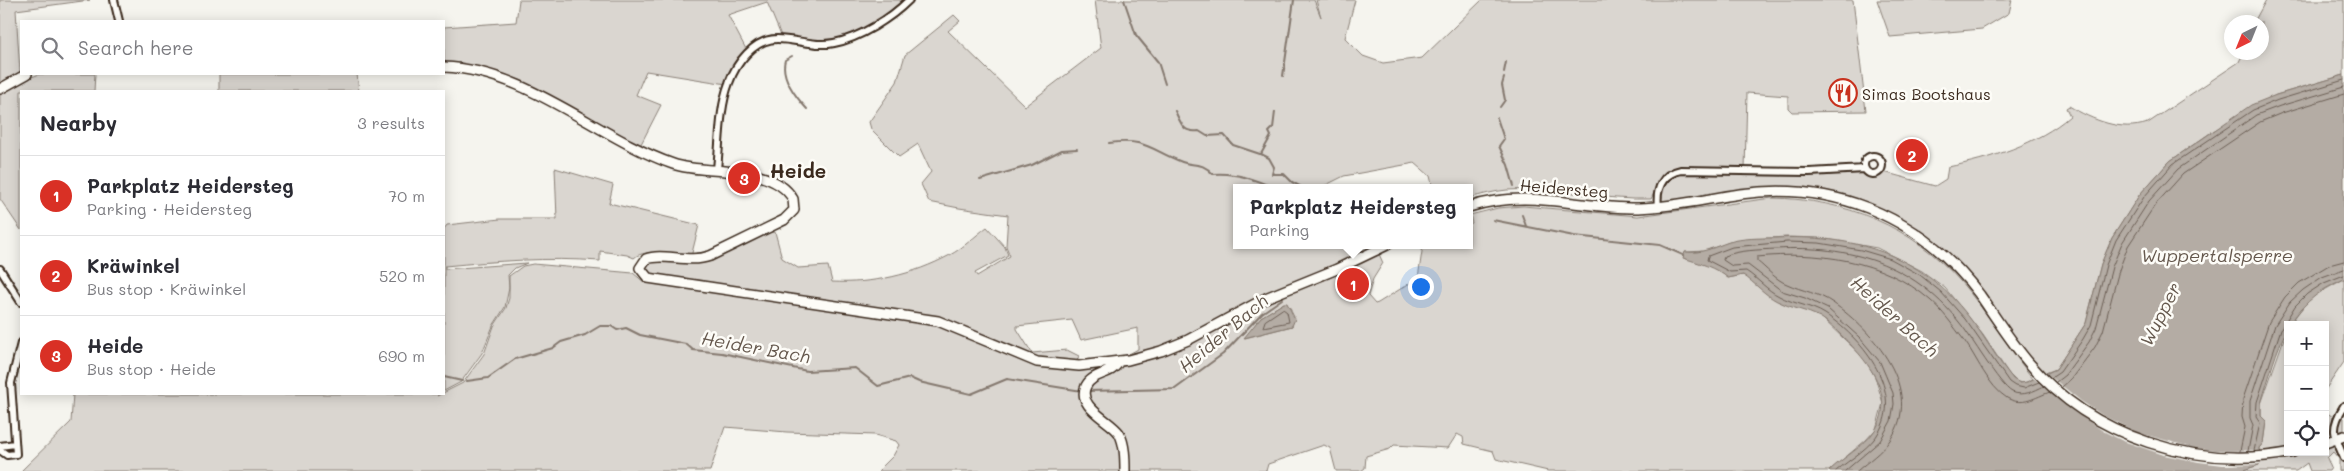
<!DOCTYPE html>
<meta charset="utf-8">
<style>
:root{--surface:#fff;--page:#f7f7f7;--text:#2b2b33;--muted:#7c7c81;--line:#e1e1e2;--accent:#d93025}
body{margin:0;font-family:Mali,sans-serif;background:var(--page);color:var(--text)}
.controls{position:absolute;right:15px;bottom:15px;display:grid;overflow:hidden;border-radius:0px;box-shadow:0 2px 12px #0003}
.controls button{width:45px;height:45px;display:grid;place-items:center;padding:0;border:0;border-bottom:1px solid var(--line);background:var(--surface);color:var(--text);font:25px sans-serif}
.compass{position:absolute;left:2224px;top:15px;width:45px;height:45px;border-radius:50%;background:var(--surface);box-shadow:0 2px 12px #0003;rotate:223deg}
.you{position:absolute;left:1420px;top:286px;width:18px;height:18px;margin:-12px;border:4px solid #fff;border-radius:50%;background:#1a73e8;box-shadow:0 0 0 8px #1a73e833}
.badge{display:grid;place-items:center;width:32px;height:32px;border-radius:50%;background:var(--accent);color:#fff;font-size:16px;font-weight:700}
.pin{position:absolute;translate:-50% -50%;border:2px solid #fff;box-shadow:0 1px 5px #0006}
.popup{position:absolute;left:1233px;top:184px;width:240px;height:65px;box-sizing:border-box;display:grid;place-content:center;border-radius:0px;background:var(--surface);filter:drop-shadow(0 1px 4px #0005);font-size:16px;white-space:nowrap;color:var(--muted)}
.popup b{font-size:19px;color:var(--text)}
.popup::after{content:'';position:absolute;left:50%;top:100%;margin-left:-10px;border:10px solid transparent;border-top-color:var(--surface)}
.list{margin:0;padding:0;list-style:none}
h2{display:flex;justify-content:space-between;align-items:center;height:65px;margin:0;padding:0 20px;font-size:21px}
h2 small{font-size:16px;font-weight:400;color:var(--muted)}
.list li{display:grid;grid-template-columns:32px 1fr auto;gap:15px;align-items:center;box-sizing:border-box;height:80px;padding:0 20px;border-top:1px solid var(--line)}
.list b{display:block;font-size:19px;white-space:nowrap}
.list p{margin:0;font-size:16px;white-space:nowrap;color:var(--muted)}
.list em{font-size:16px;font-style:normal;color:var(--muted)}
.icon{flex:none;width:28px;height:28px;fill:none;stroke:currentColor;stroke-width:2;stroke-linecap:round;stroke-linejoin:round}
.map{position:relative;flex:none;width:2344px;height:471px;overflow:hidden}
.search{position:absolute;background:var(--surface);box-shadow:0 2px 12px #0003;left:20px;top:20px;width:425px;height:55px;display:flex;align-items:center;gap:12px;box-sizing:border-box;padding:0 18px;border-radius:0px;color:var(--muted);font-size:19px}
.panel{position:absolute;background:var(--surface);box-shadow:0 2px 12px #0003;left:20px;top:90px;width:425px;height:305px;border-radius:0px}
.map>svg:first-child{display:block}
.green{fill:#dad6d0;stroke:#8a8077;fill-rule:evenodd}
.water{fill:#b4aca4;stroke:#84786e}
.pier{fill:#f5f4ee}
.lines{fill:none;stroke-linecap:round;stroke-linejoin:round}
.shore{stroke:#6b5e54;stroke-width:1}
.stream{stroke:#84786e;stroke-width:2}
.minor-casing{stroke:#3b2a1e;stroke-width:10}
.secondary-casing{stroke:#3b2a1e;stroke-width:12}
.minor{stroke:#fdfcf7;stroke-width:6}
.secondary{stroke:#fdfcf7;stroke-width:9}
.labels{text-anchor:middle;dominant-baseline:central;stroke-width:5;stroke-linejoin:round;paint-order:stroke}
.poi-label{font-size:16px;fill:#3b2a1e;stroke:#fdfcf7;text-anchor:start}
.street-label{font-size:16px;fill:#3b2a1e;stroke:#fdfcf7}
.water-label{font-size:18px;font-style:italic;fill:#65584d;stroke:#fdfcf7}
.quarter-label{font-size:19px;font-weight:bold;fill:#3b2a1e;stroke:#fdfcf7}
</style>
<div class="map">
<svg width="2344" height="471" viewBox="0 0 2344 471">
<rect width="100%" height="100%" fill="#f5f4ee"/>
<filter id="ink" filterUnits="userSpaceOnUse"><feTurbulence type="fractalNoise" baseFrequency=".02" numOctaves="2"/><feDisplacementMap in="SourceGraphic" scale="10" xChannelSelector="R" yChannelSelector="G"/><feConvolveMatrix kernelMatrix="1 2 1 2 8 2 1 2 1" color-interpolation-filters="sRGB"/></filter>
<g filter="url(#ink)">
<path class="green" d="M0,0H90L16,10L20,72L0,85Z
M519,0H907C891,16 856,37 833,42C817,45 798,40 782,38L767,2L728,15L747,51L727,84L646,71L636,95L661,105L640,146L535,91L444,65V27L516,22Z
M1095,0H1314L1321,17L1316,0H1355L1345,38L1363,56L1383,63L1422,58L1482,0H1853L1866,111L1792,112L1788,108V96L1747,93L1745,170L1685,168L1661,179L1651,199C1603,201 1555,186 1507,190C1495,191 1481,195 1469,198V188H1433L1430,176L1415,163L1344,176L1320,188H1237V245H1352L1358,255L1173,343L1122,358L1138,349V328L1081,340L1072,320L1017,326V329L1032,353L1067,350L1079,356L1075,365L1119,361L1095,378L1085,395L1115,429L1125,471H878L893,456L899,445L896,441L875,435L787,432L725,427L710,471H21L71,422L73,394H439L437,396L463,383L484,354L494,326L506,308L509,298V276L523,266L533,264L633,273L644,282L666,284L646,270L647,264L655,261L688,263L767,232H775L782,258L798,268L828,266L832,282C872,284 913,275 950,255C963,248 975,236 987,227L1005,247L1008,255L975,273L977,276L1010,256L1006,246L1008,215L959,208L929,202L921,184L931,172L918,144L899,157L871,129L869,122L897,82L905,55L954,15L960,21L948,31L1025,106L1101,48Z
M1877,0H2012L2009,13L1982,29L1890,37Z
M2266,0H2344V75L2276,95L2213,131L2170,161L2140,194L2112,238L2101,264L2086,323L2056,369L2040,375L1954,264L1882,214L1795,192L1658,207L1657,193L1674,172L1865,169L1871,174L1880,171L1935,186L1946,179L1948,167C1989,159 2038,144 2070,116L2066,108L2069,106C2093,120 2120,132 2148,123L2239,62L2243,53L2262,52V22H2254Z
M40,74H95L94,91H21V230L0,199V94L23,80Z
M219,74H357L359,91H219Z
M555,168L613,185L609,203L699,225L691,257C676,256 646,247 634,258L627,255L600,251V261C547,257 497,261 445,266V269L527,263L515,268L508,275L509,288L505,307L493,326L482,353L461,382L444,391V229L447,225L500,219H557Z
M1772,198C1845,199 1912,226 1961,282C1987,312 2008,347 2033,379L2024,383L2017,382L2009,374L1983,335L1945,288L1922,271L1877,248L1820,238L1787,237L1751,239L1730,242L1705,251L1685,252L1692,260C1704,261 1719,270 1728,278L1743,275L1822,318L1865,359L1875,377L1883,403L1876,429L1866,440L1829,471H1548L1496,459L1493,451L1464,444L1463,437L1457,434L1448,448L1394,445L1390,449L1366,456L1365,468L1361,471H1336L1330,448L1324,445L1268,464L1266,471H1127L1124,446L1089,402L1088,386L1118,368L1177,349L1275,296C1311,288 1346,271 1379,254L1383,263L1373,279L1368,296L1375,304L1378,303L1418,278L1423,245H1469V224L1472,223L1470,215L1498,208L1523,206L1638,216ZM1284,303L1287,304L1291,309L1292,326L1245,338L1261,317Z
M2344,279V362L2325,390V325H2289L2310,298Z
M2288,327V452H2325V411L2338,421L2342,416L2344,418V471H2339V459L2333,452L2327,458L2331,468L2329,471H2310L2307,463L2296,471H2240L2259,465V448L2263,443L2266,421L2261,416V404Z"/>
<path class="water" d="M2344,75V279C2285,305 2279,346 2261,403V416L2266,421L2263,443L2259,448V465L2240,471H1829C1843,457 1864,447 1875,430C1897,396 1867,360 1843,337C1836,330 1828,322 1820,317C1806,310 1790,308 1777,301C1765,295 1755,283 1743,275L1728,278C1715,267 1699,263 1683,258L1685,252C1702,254 1714,247 1729,242C1743,238 1759,238 1774,238C1852,234 1920,253 1969,317C1985,336 1997,360 2013,379L2020,383L2027,382L2056,369L2086,323L2101,264L2112,238L2140,194L2170,161L2251,105L2276,95Z
M1284,303H1287L1295,319L1292,326L1244,338L1261,317Z"/>
<path class="pier" d="M2045,372L2081,401L2104,416L2139,433L2195,448L2226,451L2259,450L2260,464L2223,465L2199,462L2164,455L2123,441L2103,431L2067,407L2032,377Z"/>
<g class="lines">
<path class="shore" d="M1283,309L1287,312L1289,322L1263,327L1265,321Z
M2051,378L2060,372L2083,339L2091,325L2106,265L2116,240L2144,197L2173,164L2253,110L2278,100L2344,80
M2056,382L2065,375L2089,342L2096,328L2112,267L2122,243L2149,201L2178,169L2256,115L2280,106L2344,87
M2062,387L2071,379L2095,347L2103,331L2119,270L2128,246L2155,205L2183,174L2260,122L2282,113L2344,94
M2240,451L2245,427L2242,417L2243,399L2269,322L2285,297L2299,283L2329,265L2344,261
M2248,451L2253,425L2250,418V401L2275,325L2290,302L2303,290L2322,277L2344,269
M2254,451L2260,423L2256,417L2257,402L2281,329L2295,306L2307,294L2324,283L2344,275
M1836,471C1850,459 1872,447 1880,430C1903,387 1860,337 1825,314C1811,305 1793,304 1779,296C1767,290 1757,278 1746,271L1730,272L1707,260L1708,256L1732,247L1787,242L1819,243L1861,250L1891,259L1920,275L1941,292L1965,319L2009,382L2015,386L2024,388L2039,382
M1845,471L1880,441L1891,421L1894,404L1893,393L1880,362L1859,337L1828,309L1805,298L1782,291L1748,265L1732,266L1723,260L1724,256C1740,250 1758,250 1776,249C1850,245 1912,263 1959,322C1971,336 1999,385 2012,392C2023,397 2034,391 2044,386
M1857,471C1868,461 1881,453 1890,440C1925,390 1873,331 1833,303C1819,293 1802,291 1787,284C1776,280 1766,268 1757,261V257C1816,251 1883,259 1930,300C1943,311 1953,326 1964,340C1977,358 1988,386 2007,398C2023,407 2035,397 2050,392"/>
<path class="stream" d="M1124,0L1136,35L1158,62L1165,84
M792,56L785,60C780,77 796,97 807,109
M1504,72L1506,62
M1283,76L1294,0
M1500,107L1505,100L1502,85L1504,78
M1175,111C1182,125 1183,133 1199,131L1207,136L1224,135L1233,145L1260,154
M1275,112L1273,128L1269,132L1271,136L1261,154L1269,158L1274,167L1272,174H1284L1292,182L1303,188
M1497,118L1504,139L1499,146L1508,165L1514,186
M1109,143C1147,138 1150,150 1182,162C1195,167 1201,161 1213,174C1234,172 1255,179 1274,188
M980,180L1032,165L1062,150L1077,149
M1522,215L1526,226
M1493,220L1574,236L1660,245L1683,255
M444,377L462,381
M467,381L488,378L515,359L553,348L561,342L585,335L600,326H611L617,330L626,328L640,335L686,344L693,350L722,353L807,371L855,368L878,386L910,378L919,382L971,394L1007,379L1082,391
M1087,391L1175,389L1223,354L1262,313L1282,299"/>
<defs>
<path id="minor" d="M114,0L119,21
M1864 165a9 9 0 1 1 18 0a9 9 0 1 1-18 0Z
M717,169C720,142 719,109 729,83C736,63 754,39 777,39C796,39 815,47 834,43C860,38 891,18 909,0
M1658,207C1656,190 1661,174 1681,170L1809,172L1865,169
M0,269L21,302
M2344,406C2330,428 2334,435 2344,458
M0,446L15,444
M0,450L7,455L16,454L11,383L21,343"/>
<path id="secondary" d="M444,67C528,70 596,137 673,164C706,176 771,162 793,199L794,210L784,220L710,256C688,264 663,252 646,259L640,268L648,278L938,321L1037,362L1079,366L1128,360L1161,351L1188,340L1268,297L1337,269L1387,245
M0,89L27,74
M1469,207C1529,188 1580,209 1639,208C1674,207 1706,199 1740,194C1783,188 1827,192 1868,208C1913,226 1951,256 1980,295C1996,318 2011,342 2029,363C2092,437 2197,471 2293,452
M1119,361C1113,375 1093,372 1086,386C1076,407 1110,420 1119,433C1125,444 1125,459 1125,471
M2325,443L2344,436"/>
</defs>
<use href="#minor" class="minor-casing"/>
<use href="#secondary" class="secondary-casing"/>
<use href="#minor" class="minor"/>
<use href="#secondary" class="secondary"/>
</g>
</g>
<defs>
<symbol id="restaurant-ring" viewBox="-11 -11 22 22"><circle r="9.5" fill="#fdfcf7" stroke="#c8321e" stroke-width="1.5"/><path d="M-5-6h1v4h1v-4h1v4h1v-4h1v5L-1.5 .5V6h-2V.5L-5-1ZM5-6V6H3V1.5H1.5Q1.5-4 5-6Z" fill="#c8321e"/></symbol>
</defs>
<g fill-rule="evenodd">
<use href="#restaurant-ring" x="1827" y="77" width="32" height="32"/>
</g>
<g class="labels">
<g class="poi-label">
<text x="1862" y="93">Simas Bootshaus</text>
</g>
<g class="street-label">
<text transform="translate(1564 188) rotate(5)">Heidersteg</text>
</g>
<g class="water-label">
<text x="2217" y="255">Wuppertalsperre</text>
<text transform="translate(2160 314) rotate(-63)">Wupper</text>
<text transform="translate(1895 316) rotate(42)">Heider Bach</text>
<text transform="translate(1223 333) rotate(-40)">Heider Bach</text>
<text transform="translate(756 347) rotate(10)">Heider Bach</text>
</g>
<g class="quarter-label">
<text x="798" y="170">Heide</text>
</g>
</g>
</svg>
<div class="controls">
<button>+</button>
<button>−</button>
<button><svg class="icon" aria-label="locate" viewBox="0 0 24 24"><circle cx="12" cy="12" r="6"/><path d="M12 2v4M12 18v4M2 12h4M18 12h4"/></svg></button>
</div>
<svg class="compass" viewBox="-18 -18 36 36"><path d="M0-13l5 13h-10z" fill="#e53935"/><path d="M0 13l5-13h-10z" fill="#7c7c81"/></svg>
<div class="you"></div>
<div class="pin badge" style="left:1353px;top:284px">1</div>
<div class="popup"><b>Parkplatz Heidersteg</b>Parking</div>
<div class="pin badge" style="left:1912px;top:155px">2</div>
<div class="pin badge" style="left:744px;top:178px">3</div>
<div class="search"><svg class="icon" aria-label="search" viewBox="0 0 24 24"><circle cx="10" cy="10" r="6"/><path d="M15 15l6 6"/></svg>Search here</div>
<section class="panel">
<h2>Nearby<small>3 results</small></h2>
<ul class="list">
<li><span class="badge">1</span><div><b>Parkplatz Heidersteg</b><p>Parking · Heidersteg</p></div><em>70 m</em></li>
<li><span class="badge">2</span><div><b>Kräwinkel</b><p>Bus stop · Kräwinkel</p></div><em>520 m</em></li>
<li><span class="badge">3</span><div><b>Heide</b><p>Bus stop · Heide</p></div><em>690 m</em></li>
</ul>
</section>
</div>
